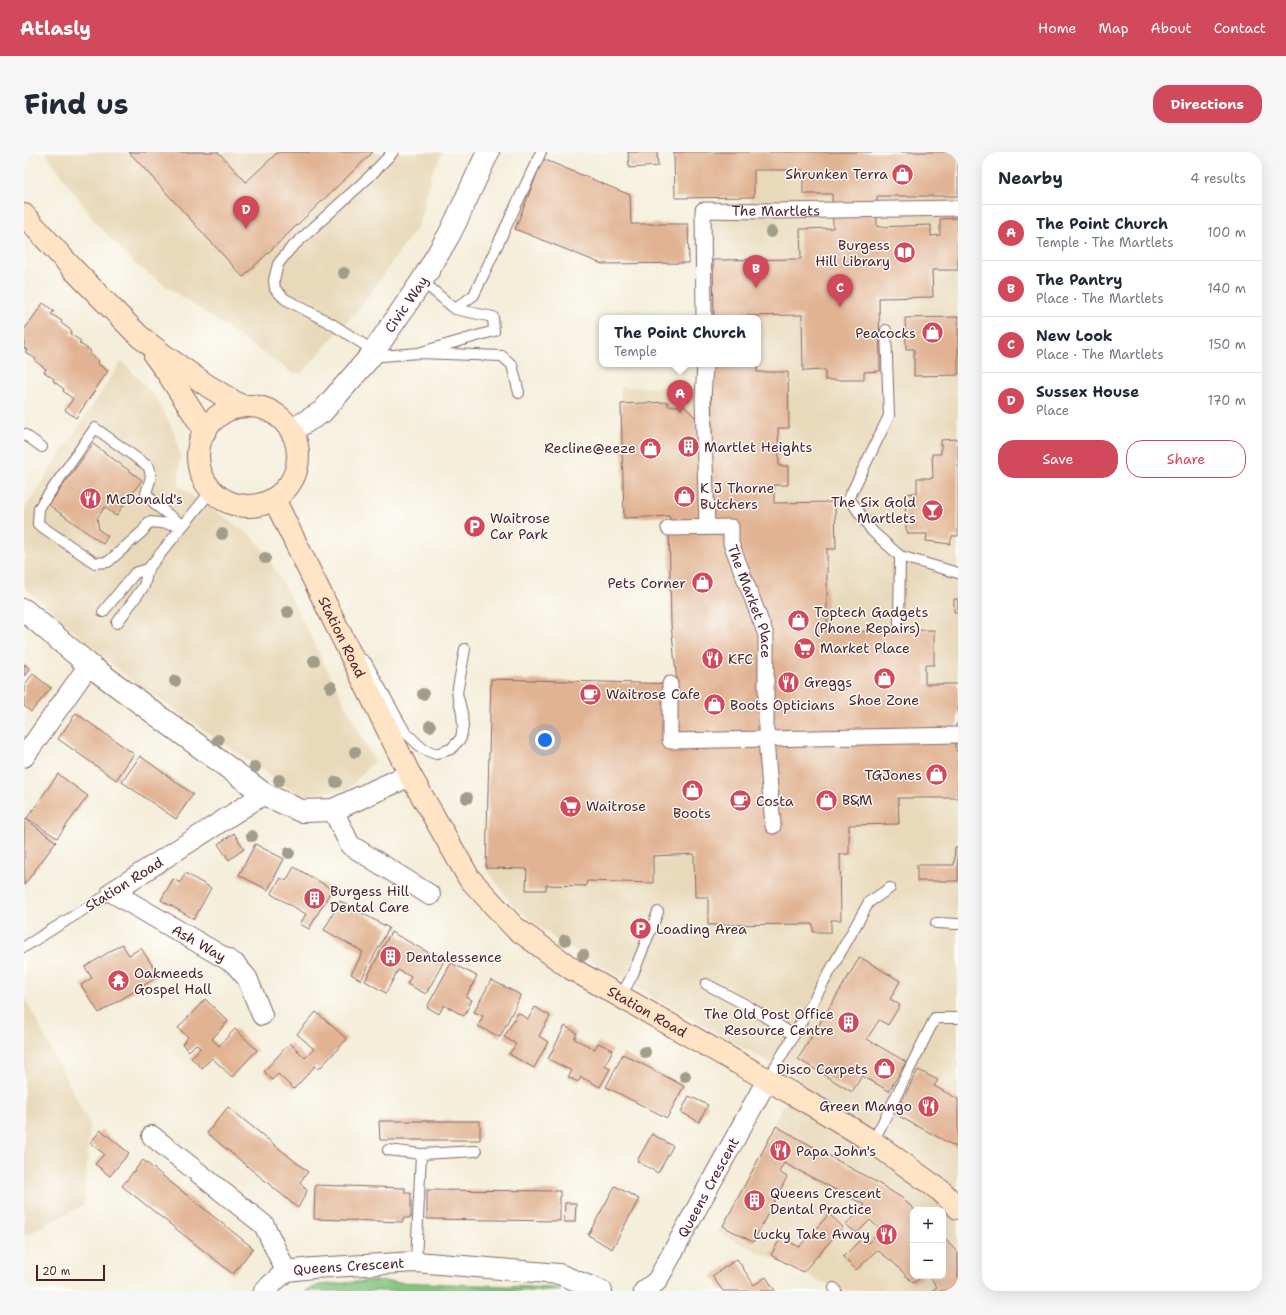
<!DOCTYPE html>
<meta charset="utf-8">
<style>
:root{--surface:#fff;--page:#f6f6f7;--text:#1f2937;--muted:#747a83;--line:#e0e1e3;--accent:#d1495b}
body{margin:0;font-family:"Shantell Sans",sans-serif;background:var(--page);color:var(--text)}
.controls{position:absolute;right:12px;bottom:12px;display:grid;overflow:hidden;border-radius:8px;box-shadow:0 4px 16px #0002}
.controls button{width:36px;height:36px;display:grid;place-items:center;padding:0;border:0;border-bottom:1px solid var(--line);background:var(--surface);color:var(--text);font:20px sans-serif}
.scale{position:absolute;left:12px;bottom:10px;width:69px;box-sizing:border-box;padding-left:4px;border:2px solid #4a1f2b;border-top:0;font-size:11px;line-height:14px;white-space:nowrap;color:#4a1f2b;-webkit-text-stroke:3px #fdfcf7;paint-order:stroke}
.you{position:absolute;left:521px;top:588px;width:14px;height:14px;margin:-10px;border:3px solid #fff;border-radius:50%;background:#1a73e8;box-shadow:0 0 0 6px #1a73e833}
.badge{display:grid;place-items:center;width:26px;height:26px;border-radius:50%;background:var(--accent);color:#fff;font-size:13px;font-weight:700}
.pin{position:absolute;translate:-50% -33px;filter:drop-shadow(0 1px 2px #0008)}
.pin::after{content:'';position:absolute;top:21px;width:14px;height:12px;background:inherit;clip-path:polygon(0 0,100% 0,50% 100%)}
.popup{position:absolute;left:575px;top:163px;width:162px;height:52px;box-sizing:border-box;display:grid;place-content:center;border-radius:8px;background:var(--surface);filter:drop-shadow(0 1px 3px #0005);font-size:13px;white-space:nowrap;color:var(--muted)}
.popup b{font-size:15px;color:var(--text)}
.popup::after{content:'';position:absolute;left:50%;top:100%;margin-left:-8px;border:8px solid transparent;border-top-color:var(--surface)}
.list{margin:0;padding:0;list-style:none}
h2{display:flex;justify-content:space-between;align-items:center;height:52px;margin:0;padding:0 16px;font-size:17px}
h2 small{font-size:13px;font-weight:400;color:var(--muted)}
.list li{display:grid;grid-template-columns:26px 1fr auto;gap:12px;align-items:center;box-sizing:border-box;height:56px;padding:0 16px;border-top:1px solid var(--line)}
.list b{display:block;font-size:15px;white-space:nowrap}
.list p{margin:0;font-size:13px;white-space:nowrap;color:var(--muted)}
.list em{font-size:13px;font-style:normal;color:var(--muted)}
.actions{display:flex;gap:8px;padding:12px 16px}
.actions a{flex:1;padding:9px 0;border:1px solid var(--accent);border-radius:16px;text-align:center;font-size:14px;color:var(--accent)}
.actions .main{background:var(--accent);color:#fff}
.map{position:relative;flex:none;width:934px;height:1139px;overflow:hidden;border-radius:16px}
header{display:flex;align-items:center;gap:24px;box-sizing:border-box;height:56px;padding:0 20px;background:var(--accent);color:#fff}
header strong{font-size:19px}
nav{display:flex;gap:22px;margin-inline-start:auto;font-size:14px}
.intro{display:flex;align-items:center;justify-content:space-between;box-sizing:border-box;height:96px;padding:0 24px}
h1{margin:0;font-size:28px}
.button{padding:10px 18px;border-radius:16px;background:var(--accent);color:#fff;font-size:14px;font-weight:700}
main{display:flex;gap:24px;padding:0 24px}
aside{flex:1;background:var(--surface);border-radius:16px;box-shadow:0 4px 16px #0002}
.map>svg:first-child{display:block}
.built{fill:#e8d9ba;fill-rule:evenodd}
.green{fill:#84c67f;stroke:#677255}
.building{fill:#e1b392}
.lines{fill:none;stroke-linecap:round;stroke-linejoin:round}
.service-casing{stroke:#866768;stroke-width:12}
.pedestrian-casing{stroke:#866768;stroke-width:17}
.minor-casing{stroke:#866768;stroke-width:22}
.tertiary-casing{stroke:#866768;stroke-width:24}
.secondary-casing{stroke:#866768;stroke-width:24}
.service{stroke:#fff;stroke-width:10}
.pedestrian{stroke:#fff;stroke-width:15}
.minor{stroke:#fff;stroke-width:20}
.tertiary{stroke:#fff;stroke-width:22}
.secondary{stroke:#ffe4c6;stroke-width:22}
.tree{fill:#a29c8a}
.labels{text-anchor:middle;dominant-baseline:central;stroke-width:3;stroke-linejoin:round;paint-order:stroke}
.poi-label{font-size:14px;fill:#4a1f2b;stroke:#fdfcf7;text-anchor:start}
.street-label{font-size:14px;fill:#4a1f2b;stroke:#fdfcf7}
</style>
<header>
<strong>Atlasly</strong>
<nav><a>Home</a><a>Map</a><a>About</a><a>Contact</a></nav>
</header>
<div class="intro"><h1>Find us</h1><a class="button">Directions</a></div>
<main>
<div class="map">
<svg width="934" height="1139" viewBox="0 0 934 1139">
<rect width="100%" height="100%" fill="#fdfcf7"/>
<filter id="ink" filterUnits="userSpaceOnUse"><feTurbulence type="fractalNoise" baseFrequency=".025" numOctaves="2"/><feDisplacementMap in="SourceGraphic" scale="8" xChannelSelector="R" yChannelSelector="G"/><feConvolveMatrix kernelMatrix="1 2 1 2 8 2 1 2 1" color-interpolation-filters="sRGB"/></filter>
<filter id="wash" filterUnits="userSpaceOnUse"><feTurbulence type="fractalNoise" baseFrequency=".012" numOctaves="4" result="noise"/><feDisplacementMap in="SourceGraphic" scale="16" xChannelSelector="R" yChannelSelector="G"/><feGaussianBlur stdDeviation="0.9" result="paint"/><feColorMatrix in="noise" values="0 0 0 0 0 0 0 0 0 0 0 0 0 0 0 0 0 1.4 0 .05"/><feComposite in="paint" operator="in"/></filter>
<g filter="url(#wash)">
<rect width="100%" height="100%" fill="#f4eeda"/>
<path class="built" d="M21,0H418L408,21L394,74L335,156L278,221H268L111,112L72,71Z
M725,0H934V1139H812L810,1136L693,1080L774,926L641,852L532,788L487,751L462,716L467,527L653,532L647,472L645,376L646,364L599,367L597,252V235L675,236V212H734V166H675V52L726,53ZM889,1058H919V1124H889Z
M98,209L133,247L151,282L156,304L155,334L226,383L239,397L258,429L350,609L324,637L276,644L102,524L0,435V357Z
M0,844L66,973L60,1053L0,1084Z"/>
<path class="green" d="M345,1129L533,1136L537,1139H281L295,1133Z"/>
<g id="blocks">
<path class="building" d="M105,0H194L222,30L254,0H349L219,125Z
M604,0H633L634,14L605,16Z
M650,0H934V44H853V75L907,73V84L916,83V67L934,66V118H908L909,145L855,146L856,219L840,220V228H801V218L779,219L778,163L723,164V166H690L689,108L777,107L776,77L809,76L808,42H779V18H730V45L651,46Z
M519,7L606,43L607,72H664L665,111L578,112L491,77Z
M19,151L30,159L27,162L38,169L37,171L48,179L46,182L57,189L55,191L67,199L65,202L75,209L74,212L84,219L52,266L41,258L49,247L39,239L40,237L29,229L30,227L20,220L22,217L11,209L12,207L1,200L3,198L0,196V178Z
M934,165V223L890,224V197H882L881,166Z
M687,212H733V220H764L765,276H754L755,314H764V333H750V351L811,350L812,397H803V480L910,478V513H901V532H934V572H932V599H934V646H874L875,672L825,673V702H816L817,768H807V780H789V772L684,773V745H671L670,702L629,704V731L563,729L562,734L522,733V738H502L503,717L462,716L467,527L653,532L647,472L645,376L646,364L600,366L597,252L644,250V254H660L674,268L675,281H688Z
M934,287V384H928L926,392L902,389L903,382H884L882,376L881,342L893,341V326H909L908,302H917V288Z
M69,292L118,328L92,364L81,355L73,366L75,378L84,384L79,392L25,353Z
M930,447H934V460H930Z
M0,512L6,517L0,524Z
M9,522L27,536L7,560L0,554V533Z
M52,561L110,602L92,628L34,587Z
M116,604L169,642L152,667L98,630Z
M34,622L64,644L33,686L3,666Z
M2,667L32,690L0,733V670Z
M210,681L220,697L205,708L194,692Z
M231,692L260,707L244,738L215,723Z
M931,695H934V729H893V713H930Z
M270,715L308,737L285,777L276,772L282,762L247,742L257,726L262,729Z
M161,721L187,736L170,767L137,748L149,727L156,731Z
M316,749L365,776L337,828L327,822L339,800L300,778Z
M367,780L420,809L402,842L383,832L387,825L374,818L362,841L341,829Z
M98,792L105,803L117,796L135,824L75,861L57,833L68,826L61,815Z
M836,805L876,829L866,847L876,853L864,873L855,868L843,887L882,910L865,939L838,924L828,940L774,907Z
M427,811L453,824L442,845L448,848L440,864L420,853L415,862L403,855Z
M467,828L497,843L476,885L454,874L459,864L450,860Z
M181,847L204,869L188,887L195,894L211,877L233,898L208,925L188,906L178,916L167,906L176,896L172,892L165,899L158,892L164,885L154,876Z
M511,855L526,864L515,884L524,890L510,916L485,902L492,892L480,885L494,861L504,867Z
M292,860L323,887L295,917L291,914L270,937L254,922L248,928L240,919L266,891L281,906L290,897L273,882Z
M541,874L553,881L550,887L571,897L574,891L589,898L581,913L586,917L576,935L557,925L554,930L544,925L548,919L524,907Z
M599,902L660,934L643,966L582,935Z
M894,918L914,928L910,934L934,947V996L871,962Z
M665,944L684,953L675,970L657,960Z
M204,955L284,1020L276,1030L283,1039L274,1056L183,981Z
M355,969H456V988H356Z
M752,974L859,1034L878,1046L891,1058H889V1124H900L889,1131L869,1110L853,1098L832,1118L819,1105L839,1085L844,1091L857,1078L846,1068L833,1081L822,1073L841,1053L760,1011L755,1020L763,1025L729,1090L699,1074Z
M77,978L105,1001L86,1024L71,1012L80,1002L66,991Z
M628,982L649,994L634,1021L613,1009Z
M119,1008L229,1096L209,1122L98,1034Z
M291,1033L381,1036V1041H387V1066H379V1070L290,1067Z
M591,1034L615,1047L588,1097L564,1083Z
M403,1038L536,1039V1069L403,1067Z
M541,1051H552L551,1070H540Z
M805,1062L819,1075L779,1120L747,1103L757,1085L775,1095Z
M919,1085L934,1101V1139H907L913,1135L905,1124H919Z
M713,1107L730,1133L742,1125L751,1139H699L688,1124Z"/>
</g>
</g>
<g filter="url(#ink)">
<use href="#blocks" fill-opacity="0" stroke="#866768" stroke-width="1"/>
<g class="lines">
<defs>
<path id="service" d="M431,157L450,143L517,0
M862,178L865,264L825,346L848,379L876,404L934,421
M350,199L308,172L261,147L251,137L250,128L254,112L266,97L345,25L369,0
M394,201L470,179L469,165L431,157L398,129
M346,205L394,201L478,204L488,213L495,241
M71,276L125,315L127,325L122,341L133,354L158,373L125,370L119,379L84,410L71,411L14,372L15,356Z
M0,282L18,295
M79,460L111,421L124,417
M93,471L120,434L124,417L188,338
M875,471L876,404
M331,502L342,510L381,580L399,597L412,602L427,597L437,586L439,574L438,561L433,541L441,497
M912,771L934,772
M0,795L88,740
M682,832L722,853L770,883
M597,844L609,822L634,760
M743,928L770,883L845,750L866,736
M849,990L911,866H934
M364,998L397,1002L452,999
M392,1110L397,1002
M810,1136L812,1139"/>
<g id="pedestrian">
<path id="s1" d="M680,166L679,58L754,59L934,56"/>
<path d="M681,212L679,247L683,375"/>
<path id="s2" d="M645,376L707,375V391L742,483V587L934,583"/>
<path d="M646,532V589L742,587L749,674"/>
</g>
<g id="minor">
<path d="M0,605L65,513"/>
<path d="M309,658L326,693L406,743"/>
<path d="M238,863L223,826L211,812L88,740L240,642"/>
<path d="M128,984L240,1073L262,1119"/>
<path id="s3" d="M262,1119L289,1116L392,1110L535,1122L578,1139"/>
<path d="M240,1139L262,1119"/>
<path id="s4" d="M620,1139L633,1129L743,928"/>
</g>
<g id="tertiary">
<path id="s5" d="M268,278L298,260L346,205L398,129L425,83L431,71L464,0"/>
<path d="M0,458L65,513L240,642L277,659L309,658L386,623"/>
</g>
<g id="secondary">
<path d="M0,63L49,117L115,184L138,202L184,234L217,254"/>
<path d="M131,204L143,220L181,279"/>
<circle cx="224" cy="304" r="50"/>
<path id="s6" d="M250,347L386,623L445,726L490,775L548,817L797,958L849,990L917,1039L934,1056"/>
</g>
</defs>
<use href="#service" class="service-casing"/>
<use href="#pedestrian" class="pedestrian-casing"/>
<use href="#minor" class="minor-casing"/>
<use href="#tertiary" class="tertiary-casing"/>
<use href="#secondary" class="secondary-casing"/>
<use href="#service" class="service"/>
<use href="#pedestrian" class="pedestrian"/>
<use href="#minor" class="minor"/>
<use href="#tertiary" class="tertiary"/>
<use href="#secondary" class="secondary"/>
</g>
<g class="tree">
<circle cx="747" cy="80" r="6"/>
<circle cx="320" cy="121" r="6"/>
<circle cx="198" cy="382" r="6"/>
<circle cx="241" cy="406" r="6"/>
<circle cx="264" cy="460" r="6"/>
<circle cx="290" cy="509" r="6"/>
<circle cx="151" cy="529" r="6"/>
<circle cx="307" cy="535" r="6"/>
<circle cx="399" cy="542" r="6"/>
<circle cx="406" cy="574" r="6"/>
<circle cx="194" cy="588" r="6"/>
<circle cx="331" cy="600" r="6"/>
<circle cx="231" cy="615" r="6"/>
<circle cx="255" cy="628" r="6"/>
<circle cx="312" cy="630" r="6"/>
<circle cx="443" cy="646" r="6"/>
<circle cx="228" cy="684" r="6"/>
<circle cx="265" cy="701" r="6"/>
<circle cx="541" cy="788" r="6"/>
<circle cx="559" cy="803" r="6"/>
<circle cx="621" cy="900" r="6"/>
<circle cx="661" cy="924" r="6"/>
</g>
</g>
<defs>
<symbol id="shop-disc" viewBox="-11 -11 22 22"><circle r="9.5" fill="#d1495b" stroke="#fdfcf7"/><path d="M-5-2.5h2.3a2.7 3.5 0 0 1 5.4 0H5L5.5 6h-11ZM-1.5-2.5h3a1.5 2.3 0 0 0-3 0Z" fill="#fff"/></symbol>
<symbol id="library-disc" viewBox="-11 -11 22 22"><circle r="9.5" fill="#d1495b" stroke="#fdfcf7"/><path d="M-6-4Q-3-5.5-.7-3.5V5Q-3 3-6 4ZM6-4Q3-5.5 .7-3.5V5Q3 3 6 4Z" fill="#fff"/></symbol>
<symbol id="building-disc" viewBox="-11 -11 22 22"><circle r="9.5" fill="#d1495b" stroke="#fdfcf7"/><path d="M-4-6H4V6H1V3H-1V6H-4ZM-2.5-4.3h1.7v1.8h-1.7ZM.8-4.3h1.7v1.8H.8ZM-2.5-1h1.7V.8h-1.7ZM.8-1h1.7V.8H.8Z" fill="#fff"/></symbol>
<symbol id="restaurant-disc" viewBox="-11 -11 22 22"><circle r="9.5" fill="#d1495b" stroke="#fdfcf7"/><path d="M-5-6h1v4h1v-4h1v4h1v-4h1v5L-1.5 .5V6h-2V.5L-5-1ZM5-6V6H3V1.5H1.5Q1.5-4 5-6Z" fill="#fff"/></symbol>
<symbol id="bar-disc" viewBox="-11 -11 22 22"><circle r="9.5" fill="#d1495b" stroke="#fdfcf7"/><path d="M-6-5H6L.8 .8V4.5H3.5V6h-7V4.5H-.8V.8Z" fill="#fff"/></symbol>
<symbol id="parking-disc" viewBox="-11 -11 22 22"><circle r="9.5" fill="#d1495b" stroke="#fdfcf7"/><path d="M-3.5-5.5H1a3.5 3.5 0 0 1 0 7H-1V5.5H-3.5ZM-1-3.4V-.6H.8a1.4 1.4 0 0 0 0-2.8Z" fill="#fff"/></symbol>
<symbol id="supermarket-disc" viewBox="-11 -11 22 22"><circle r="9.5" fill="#d1495b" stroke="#fdfcf7"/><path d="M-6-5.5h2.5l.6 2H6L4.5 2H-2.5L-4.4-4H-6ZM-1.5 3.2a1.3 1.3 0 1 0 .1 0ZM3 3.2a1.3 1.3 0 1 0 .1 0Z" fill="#fff"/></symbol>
<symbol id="cafe-disc" viewBox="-11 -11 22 22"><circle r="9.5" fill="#d1495b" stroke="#fdfcf7"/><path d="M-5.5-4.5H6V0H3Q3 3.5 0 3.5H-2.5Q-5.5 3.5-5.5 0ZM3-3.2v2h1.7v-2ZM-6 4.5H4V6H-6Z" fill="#fff"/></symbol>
<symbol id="temple-disc" viewBox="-11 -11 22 22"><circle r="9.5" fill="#d1495b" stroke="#fdfcf7"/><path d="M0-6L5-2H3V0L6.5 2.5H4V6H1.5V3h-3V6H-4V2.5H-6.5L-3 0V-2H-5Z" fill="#fff"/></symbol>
</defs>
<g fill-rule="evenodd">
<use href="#shop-disc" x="866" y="10" width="25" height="25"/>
<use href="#library-disc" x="868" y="88" width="25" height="25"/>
<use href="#shop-disc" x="896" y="168" width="25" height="25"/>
<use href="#building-disc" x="652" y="282" width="25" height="25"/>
<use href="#shop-disc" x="614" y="284" width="25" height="25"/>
<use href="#shop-disc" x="648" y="332" width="25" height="25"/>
<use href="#restaurant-disc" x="54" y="334" width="25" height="25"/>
<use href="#bar-disc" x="896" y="346" width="25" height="25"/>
<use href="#parking-disc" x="438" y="362" width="25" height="25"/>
<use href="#shop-disc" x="666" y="418" width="25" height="25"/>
<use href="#shop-disc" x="762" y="456" width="25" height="25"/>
<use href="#supermarket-disc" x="768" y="484" width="25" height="25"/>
<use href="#restaurant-disc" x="676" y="494" width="25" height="25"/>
<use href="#shop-disc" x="848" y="514" width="25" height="25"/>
<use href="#restaurant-disc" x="752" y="518" width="25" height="25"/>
<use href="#cafe-disc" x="554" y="530" width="25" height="25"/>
<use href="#shop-disc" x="678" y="540" width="25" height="25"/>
<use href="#shop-disc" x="900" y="610" width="25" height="25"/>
<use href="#shop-disc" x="656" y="626" width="25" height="25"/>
<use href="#shop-disc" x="790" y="636" width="25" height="25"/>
<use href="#cafe-disc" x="704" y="636" width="25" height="25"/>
<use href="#supermarket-disc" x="534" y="642" width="25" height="25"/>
<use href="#building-disc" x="278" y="734" width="25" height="25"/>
<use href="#parking-disc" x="604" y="764" width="25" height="25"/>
<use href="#building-disc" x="354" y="792" width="25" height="25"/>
<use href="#temple-disc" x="82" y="816" width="25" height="25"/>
<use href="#building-disc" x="812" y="858" width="25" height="25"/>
<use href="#shop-disc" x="848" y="904" width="25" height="25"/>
<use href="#restaurant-disc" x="892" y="942" width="25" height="25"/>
<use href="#restaurant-disc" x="744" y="986" width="25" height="25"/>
<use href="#building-disc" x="718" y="1036" width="25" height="25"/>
<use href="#restaurant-disc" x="850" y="1070" width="25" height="25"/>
</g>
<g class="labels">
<g class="poi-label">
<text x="864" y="22" text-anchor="end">Shrunken Terra</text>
<text x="866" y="93" text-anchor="end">Burgess<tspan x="866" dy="16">Hill Library</tspan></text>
<text x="892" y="181" text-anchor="end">Peacocks</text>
<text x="680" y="295">Martlet Heights</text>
<text x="612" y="296" text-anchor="end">Recline@eeze</text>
<text x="676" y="336">K J Thorne<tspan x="676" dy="16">Butchers</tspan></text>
<text x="82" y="347">McDonald's</text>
<text x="892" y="350" text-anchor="end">The Six Gold<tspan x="892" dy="16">Martlets</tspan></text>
<text x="466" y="366">Waitrose<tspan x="466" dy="16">Car Park</tspan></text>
<text x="662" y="431" text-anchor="end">Pets Corner</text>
<text x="790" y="460">Toptech Gadgets<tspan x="790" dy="16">(Phone Repairs)</tspan></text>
<text x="796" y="496">Market Place</text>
<text x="704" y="507">KFC</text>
<text x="780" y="530">Greggs</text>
<text x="582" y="542">Waitrose Cafe</text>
<text x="860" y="548" text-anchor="middle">Shoe Zone</text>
<text x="706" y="553">Boots Opticians</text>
<text x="898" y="623" text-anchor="end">TGJones</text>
<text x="818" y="648">B&amp;M</text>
<text x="732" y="649">Costa</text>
<text x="562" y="654">Waitrose</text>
<text x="668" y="661" text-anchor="middle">Boots</text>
<text x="306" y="739">Burgess Hill<tspan x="306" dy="16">Dental Care</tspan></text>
<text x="632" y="777">Loading Area</text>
<text x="382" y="805">Dentalessence</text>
<text x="110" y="821">Oakmeeds<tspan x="110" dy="16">Gospel Hall</tspan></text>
<text x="810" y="862" text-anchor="end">The Old Post Office<tspan x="810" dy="16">Resource Centre</tspan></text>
<text x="844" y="917" text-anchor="end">Disco Carpets</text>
<text x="888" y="954" text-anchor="end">Green Mango</text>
<text x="772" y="999">Papa John's</text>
<text x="746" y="1041">Queens Crescent<tspan x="746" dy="16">Dental Practice</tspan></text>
<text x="846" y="1082" text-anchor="end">Lucky Take Away</text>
</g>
<g class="street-label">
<text stroke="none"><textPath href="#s1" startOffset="181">The Martlets</textPath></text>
<text stroke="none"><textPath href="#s5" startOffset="172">Civic Way</textPath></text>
<text stroke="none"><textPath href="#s2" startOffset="140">The Market Place</textPath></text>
<text stroke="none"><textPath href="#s6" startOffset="154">Station Road</textPath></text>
<text transform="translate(100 732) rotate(-32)">Station Road</text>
<text transform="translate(175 791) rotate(30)">Ash Way</text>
<text stroke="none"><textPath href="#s6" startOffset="651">Station Road</textPath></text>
<text stroke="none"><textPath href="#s4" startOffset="123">Queens Crescent</textPath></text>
<text stroke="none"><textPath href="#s3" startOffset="63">Queens Crescent</textPath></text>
</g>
</g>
</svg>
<div class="controls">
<button>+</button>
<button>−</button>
</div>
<div class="scale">20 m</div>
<div class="you"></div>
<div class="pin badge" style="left:656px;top:261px">A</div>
<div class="popup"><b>The Point Church</b>Temple</div>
<div class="pin badge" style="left:732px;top:136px">B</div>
<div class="pin badge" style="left:816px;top:155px">C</div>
<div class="pin badge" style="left:222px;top:77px">D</div>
</div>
<aside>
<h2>Nearby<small>4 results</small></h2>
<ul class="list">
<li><span class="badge">A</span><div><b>The Point Church</b><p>Temple · The Martlets</p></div><em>100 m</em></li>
<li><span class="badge">B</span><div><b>The Pantry</b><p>Place · The Martlets</p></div><em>140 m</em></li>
<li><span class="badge">C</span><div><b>New Look</b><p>Place · The Martlets</p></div><em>150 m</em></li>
<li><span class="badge">D</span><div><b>Sussex House</b><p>Place</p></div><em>170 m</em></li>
</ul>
<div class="actions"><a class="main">Save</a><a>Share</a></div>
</aside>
</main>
